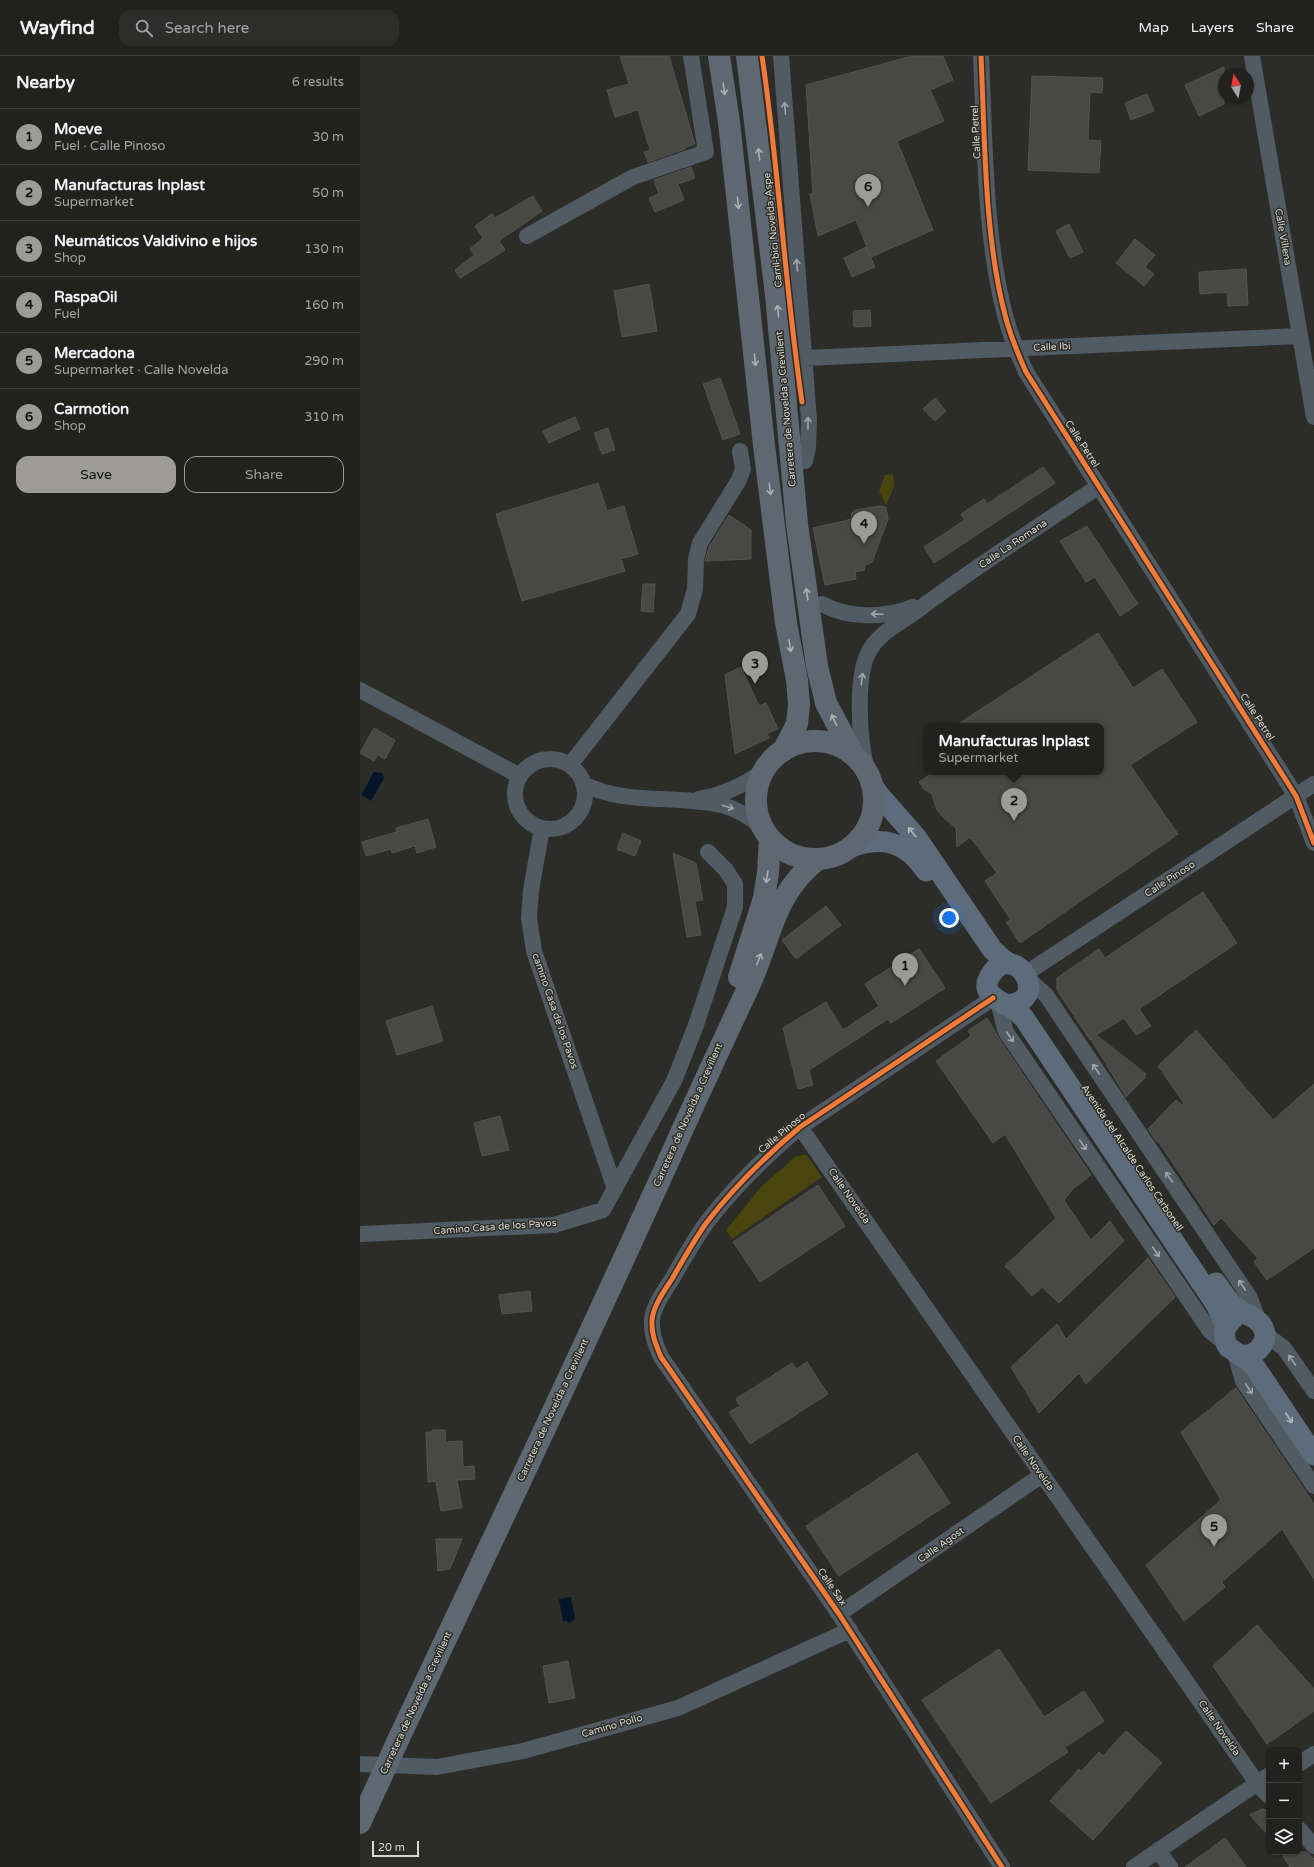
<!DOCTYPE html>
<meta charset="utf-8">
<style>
:root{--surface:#21211e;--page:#2d2e2b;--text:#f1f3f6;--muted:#a2a3a4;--line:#3e3e3c;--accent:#9c9b97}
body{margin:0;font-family:"Varela Round",sans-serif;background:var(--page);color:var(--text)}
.controls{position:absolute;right:12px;bottom:12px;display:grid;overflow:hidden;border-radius:8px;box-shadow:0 1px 3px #0004}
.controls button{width:36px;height:36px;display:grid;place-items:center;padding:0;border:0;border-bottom:1px solid var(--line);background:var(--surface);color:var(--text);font:20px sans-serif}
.compass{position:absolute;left:858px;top:12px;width:36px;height:36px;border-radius:50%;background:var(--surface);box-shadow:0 1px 3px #0004;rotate:349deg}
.scale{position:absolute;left:12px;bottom:10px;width:47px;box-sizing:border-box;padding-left:4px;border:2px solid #d8d7d3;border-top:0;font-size:11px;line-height:14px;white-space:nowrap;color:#d8d7d3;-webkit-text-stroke:3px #2e2d26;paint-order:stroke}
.you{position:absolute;left:589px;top:862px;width:14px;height:14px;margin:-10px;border:3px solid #fff;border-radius:50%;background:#1a73e8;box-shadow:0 0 0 6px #1a73e833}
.badge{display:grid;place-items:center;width:26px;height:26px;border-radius:50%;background:var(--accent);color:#111;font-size:13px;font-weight:700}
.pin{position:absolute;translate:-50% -33px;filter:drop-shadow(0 1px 2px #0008)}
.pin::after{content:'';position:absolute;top:21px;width:14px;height:12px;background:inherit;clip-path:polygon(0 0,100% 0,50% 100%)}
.popup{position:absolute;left:564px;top:667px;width:180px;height:52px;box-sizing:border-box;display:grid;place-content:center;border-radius:8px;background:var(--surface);filter:drop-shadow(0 1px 3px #0005);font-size:13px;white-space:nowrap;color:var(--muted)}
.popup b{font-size:15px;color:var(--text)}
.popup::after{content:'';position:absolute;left:50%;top:100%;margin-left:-8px;border:8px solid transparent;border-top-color:var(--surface)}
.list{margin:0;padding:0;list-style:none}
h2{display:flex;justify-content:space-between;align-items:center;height:52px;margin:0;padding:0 16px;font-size:17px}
h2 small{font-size:13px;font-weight:400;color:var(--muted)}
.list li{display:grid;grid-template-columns:26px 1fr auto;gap:12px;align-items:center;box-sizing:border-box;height:56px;padding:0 16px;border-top:1px solid var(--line)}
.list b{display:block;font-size:15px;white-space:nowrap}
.list p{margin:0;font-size:13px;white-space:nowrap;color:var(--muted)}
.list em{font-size:13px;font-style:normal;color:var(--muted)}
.actions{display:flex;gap:8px;padding:12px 16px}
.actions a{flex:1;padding:9px 0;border:1px solid var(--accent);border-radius:12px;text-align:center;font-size:14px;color:var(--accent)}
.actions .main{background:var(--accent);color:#111}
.icon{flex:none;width:22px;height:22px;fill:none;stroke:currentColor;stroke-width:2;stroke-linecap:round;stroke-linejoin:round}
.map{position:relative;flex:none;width:954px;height:1811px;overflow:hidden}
header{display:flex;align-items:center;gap:24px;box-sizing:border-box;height:56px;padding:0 20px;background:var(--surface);border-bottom:1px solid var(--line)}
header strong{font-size:19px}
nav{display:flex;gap:22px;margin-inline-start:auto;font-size:14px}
.search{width:280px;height:36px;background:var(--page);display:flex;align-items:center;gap:10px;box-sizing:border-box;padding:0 14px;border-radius:12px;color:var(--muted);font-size:15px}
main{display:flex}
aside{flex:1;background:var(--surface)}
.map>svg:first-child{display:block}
.green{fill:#4a450f}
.water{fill:#041529}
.building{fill:#484845;stroke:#535350}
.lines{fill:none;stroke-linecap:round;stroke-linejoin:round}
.minor{stroke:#515b64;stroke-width:16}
.major{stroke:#5d6c7a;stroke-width:21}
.highway{stroke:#5d6873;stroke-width:22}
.highway-bridge{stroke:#5d6873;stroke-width:22}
.cycleway-casing{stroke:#2e2d26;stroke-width:8}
.cycleway{stroke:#f17a3a;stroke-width:5}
.oneway{stroke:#adb0b1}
.oneway2{stroke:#a2a5a7}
.oneway3{stroke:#b3b7b8}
.labels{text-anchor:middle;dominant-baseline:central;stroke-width:3;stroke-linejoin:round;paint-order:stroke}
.street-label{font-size:10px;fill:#d8d7d3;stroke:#2e2d26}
</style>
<header>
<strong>Wayfind</strong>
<div class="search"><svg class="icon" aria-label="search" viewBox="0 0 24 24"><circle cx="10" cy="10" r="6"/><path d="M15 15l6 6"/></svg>Search here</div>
<nav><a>Map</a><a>Layers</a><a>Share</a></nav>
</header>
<main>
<aside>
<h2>Nearby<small>6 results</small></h2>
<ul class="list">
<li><span class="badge">1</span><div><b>Moeve</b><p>Fuel · Calle Pinoso</p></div><em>30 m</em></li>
<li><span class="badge">2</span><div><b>Manufacturas Inplast</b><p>Supermarket</p></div><em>50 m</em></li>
<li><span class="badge">3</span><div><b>Neumáticos Valdivino e hijos</b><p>Shop</p></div><em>130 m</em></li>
<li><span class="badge">4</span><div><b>RaspaOil</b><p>Fuel</p></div><em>160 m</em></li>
<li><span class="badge">5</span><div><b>Mercadona</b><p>Supermarket · Calle Novelda</p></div><em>290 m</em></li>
<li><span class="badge">6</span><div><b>Carmotion</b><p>Shop</p></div><em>310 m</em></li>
</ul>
<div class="actions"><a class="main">Save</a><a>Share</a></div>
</aside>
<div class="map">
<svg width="954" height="1811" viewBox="0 0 954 1811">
<rect width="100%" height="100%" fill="#2c2c28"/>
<path class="green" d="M533,418L534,431L526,449L519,435L525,419Z
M446,1098L462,1121L372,1183L366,1174L401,1131L435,1101Z"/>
<path class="water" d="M14,716L22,717L24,722L11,745L1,739Z
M211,1541L215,1563L209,1567L206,1565H203L199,1543Z"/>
<path class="building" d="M260,0H309L335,88L324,92L325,93L288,106L284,96L290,94L278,54L255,61L247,34L269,28Z
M552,0H583L593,24L570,34L584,65L537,85L573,174L511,201L496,164L458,180L450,138L453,137L446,29Z
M864,11V48L839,60L825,29Z
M672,20L743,22L742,37L730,36L728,84L741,85L739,117L668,114Z
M787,38L794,55L771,64L765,47Z
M331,111L335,122L318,128L324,144L295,156L289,142L299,138L294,124Z
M173,140L182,155L139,185L145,194L100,222L95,214L114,199L110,193L123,182L115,170L132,158L135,162Z
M709,168L723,196L710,202L696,175Z
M775,183L795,199L785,211L794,218L784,230L756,207Z
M506,191L515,211L492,221L484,202Z
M886,213L888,249L868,250L867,236L840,238L839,216Z
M289,228L297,275L262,281L254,235Z
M510,254L511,270L494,271L493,255Z
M360,322L380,378L363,384L343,328Z
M575,342L586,355L575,365L563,353Z
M215,361L220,373L189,387L183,375Z
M248,372L255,394L242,398L234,377Z
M683,411L695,427L574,507L564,491L605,464L601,458L624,443L627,448Z
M238,427L247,455L264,450L278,498L261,503L265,515L162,545L136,458Z
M519,450L526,451L528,463L512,506L504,510L505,514L495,516L496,523L465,529L453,472L492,463L491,458L495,454Z
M369,459L391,474V503L345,505L349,491Z
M727,470L778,548L760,560L735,521L726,526L700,485Z
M283,528H295L293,556L281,555Z
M738,577L773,632L802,613L837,666L770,709L818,778L660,887L646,866L651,864L625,825L637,817L610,781L597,791L596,772L584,762L577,754L572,738L564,733L559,726L574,716H741V670H595Z
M381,611L399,650L406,647L418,673L407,677L409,682L375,698L365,619Z
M14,672L35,684L25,703L18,699L14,705L0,697Z
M68,763L76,791L57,797L55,790L32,797L31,793L6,800L2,786L37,776L36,772Z
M263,777L281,785L275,800L257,793Z
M313,797L336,807L343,844L335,845L341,879L327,881Z
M843,836L877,887L779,953L791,970L776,979L764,962L736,979L785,1017V1022L766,1041L731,983L730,984L697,934V922L739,893L745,902Z
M466,850L481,869L436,903L422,884Z
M559,893L585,932L531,967L528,963L449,1014L453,1029L438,1033L423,972L466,946L483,974L519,950L505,928Z
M72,950L83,985L37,999L26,965Z
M627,962L638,981L731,1119L713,1133L704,1144L731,1184L750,1165L764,1185L699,1247L682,1231L672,1240L645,1210L696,1162L645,1078L633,1087L576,1005L611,980L608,975Z
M836,974L913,1064L954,1028V1192L907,1224L894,1206L898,1202L861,1162L854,1169L798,1085L797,1086L788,1073L816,1044L822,1049L824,1047L798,1010Z
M140,1060L149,1094L122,1100L114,1067Z
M458,1129L485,1170L400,1226L373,1186Z
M788,1202L815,1241L726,1328L719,1317L679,1357L651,1311L697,1268L706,1283Z
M170,1235L172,1255L142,1258L139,1239Z
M447,1306L468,1338L390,1388L369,1356L380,1350L376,1343L432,1307L436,1313Z
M876,1332L954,1448V1523L922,1473L862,1526L865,1531L824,1565L786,1509L861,1444L821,1376Z
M72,1374H85L86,1386L102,1385L103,1411L114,1410L115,1423L97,1424L102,1452L81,1455L76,1425L68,1426L66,1376H72Z
M557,1397L590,1447L479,1520L446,1470Z
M76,1483H102L90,1513L78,1515Z
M897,1569L954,1633V1655L907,1688L853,1610Z
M639,1593L684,1661L724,1635L744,1665L705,1691L708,1696L631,1747L562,1644Z
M208,1605L215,1642L189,1647L183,1610Z
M766,1675L802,1707L733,1784L690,1745L719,1713L721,1716L739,1696L743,1700Z
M902,1753L909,1754V1780L890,1759Z
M865,1782L886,1811H825Z
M920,1796H947L954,1803V1811H930Z"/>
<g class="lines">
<path class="minor" d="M421,0L449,364L448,392L445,405
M621,0C625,84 624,178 645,259C650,279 658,298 666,316L936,740L954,787
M892,0L954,361
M167,180L273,121L346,96L331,0
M444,302L940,280
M462,548C488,563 526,562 553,551
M0,634L160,720
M155 738a35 35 0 1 1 70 0a35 35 0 1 1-70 0Z
M210,709L328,558L335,533L336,503L340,487L379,424L383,413L380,395
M508,717C499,690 494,616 511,592C521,576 543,565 558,554C616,510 678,471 739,430
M223,728C267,750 319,738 365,750C380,754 391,762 402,771
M339,743C362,739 382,730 401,717
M182,772L171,834L169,862L174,895L255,1133
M665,918L954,728
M668,923L686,939L890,1242L898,1264
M633,942L440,1071C407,1099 374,1131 347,1166C334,1184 323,1204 312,1223C305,1234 293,1250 292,1264C291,1278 296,1289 301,1301L479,1558L642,1811
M637,945C642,955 642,966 646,976L850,1275L866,1288
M440,1071L899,1730L909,1740
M0,1178L194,1169L243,1154L314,1025L336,969L375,851V828L366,814L348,796
M905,1278L924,1292L954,1335
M875,1297L883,1325L954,1430
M479,1558L682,1419
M0,1708L77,1711L163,1695L318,1652L490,1574
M939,1708L954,1698
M939,1773L954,1790
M798,1794L810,1811
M774,1811L909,1719"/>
<path class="major" d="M511,728L520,740L556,781L632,893L640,901L650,908
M491,791C523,779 547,786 566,815
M645,949C694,947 655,884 632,917C616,939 642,945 655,954C658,956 661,959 664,962L857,1250L866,1271
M856,1227C862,1235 867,1244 875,1251C886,1260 904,1262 905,1279C905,1284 903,1289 899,1293C894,1299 887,1300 880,1299
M874,1262C864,1270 862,1280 868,1291L889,1305L895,1311L954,1399"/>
<path class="highway" d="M359,0L369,66L404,389L426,567L437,624L439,648L437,668L423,695
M387,0L416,239L437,468L457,610L466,647L493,698
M396 744a59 59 0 1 1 118 0a59 59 0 1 1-118 0Z
M379,921L404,842L408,817L410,782
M39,1682C134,1481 230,1280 321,1077C343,1028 366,979 389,930C412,880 412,840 458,803
M0,1767L17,1730"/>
<path class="highway-bridge" d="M17,1730L39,1682"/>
<defs>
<path id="cycleway" d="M402,0C419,115 425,231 442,346
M621,0C625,84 624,178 645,259C650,279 658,298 666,316L936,740L954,787
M633,942L440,1071C407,1099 374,1131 347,1166C334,1184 323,1204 312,1223C305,1234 293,1250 292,1264C291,1278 296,1289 301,1301L479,1558L642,1811"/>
</defs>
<use href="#cycleway" class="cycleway-casing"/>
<use href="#cycleway" class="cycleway"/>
</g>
<defs><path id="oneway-shaft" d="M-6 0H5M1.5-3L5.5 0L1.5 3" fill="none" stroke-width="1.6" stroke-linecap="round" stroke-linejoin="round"/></defs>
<g class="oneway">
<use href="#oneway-shaft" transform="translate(364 33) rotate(82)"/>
<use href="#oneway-shaft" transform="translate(399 98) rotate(-97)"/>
<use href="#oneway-shaft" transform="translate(378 147) rotate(84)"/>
<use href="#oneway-shaft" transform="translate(418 255) rotate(-95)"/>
<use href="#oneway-shaft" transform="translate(395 304) rotate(84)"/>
<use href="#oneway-shaft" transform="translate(410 433) rotate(83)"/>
<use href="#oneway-shaft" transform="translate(447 538) rotate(-98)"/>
<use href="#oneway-shaft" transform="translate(430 590) rotate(80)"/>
<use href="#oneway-shaft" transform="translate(474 664) rotate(-116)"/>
<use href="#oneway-shaft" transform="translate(407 821) rotate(98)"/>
<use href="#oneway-shaft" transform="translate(399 903) rotate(-69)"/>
</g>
<g class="oneway2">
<use href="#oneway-shaft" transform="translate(425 52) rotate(-94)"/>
<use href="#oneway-shaft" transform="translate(437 209) rotate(-94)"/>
<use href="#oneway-shaft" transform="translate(448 367) rotate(-90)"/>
<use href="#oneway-shaft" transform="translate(517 558) rotate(-178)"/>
<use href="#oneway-shaft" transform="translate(502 623) rotate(-83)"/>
<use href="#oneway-shaft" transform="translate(368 751) rotate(17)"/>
<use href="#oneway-shaft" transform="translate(650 981) rotate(56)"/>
<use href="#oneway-shaft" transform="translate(736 1013) rotate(-124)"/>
<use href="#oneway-shaft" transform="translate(723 1089) rotate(56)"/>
<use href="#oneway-shaft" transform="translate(809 1121) rotate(-124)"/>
<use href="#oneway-shaft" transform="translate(796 1196) rotate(56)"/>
<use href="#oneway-shaft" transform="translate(882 1229) rotate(-124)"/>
<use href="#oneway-shaft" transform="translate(932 1304) rotate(-125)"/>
<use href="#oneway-shaft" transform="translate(889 1333) rotate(56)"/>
</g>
<g class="oneway3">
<use href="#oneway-shaft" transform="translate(552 776) rotate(-129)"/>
<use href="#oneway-shaft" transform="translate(929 1362) rotate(56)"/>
</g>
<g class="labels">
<g class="street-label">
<text transform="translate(616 76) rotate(-93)">Calle Petrel</text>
<text transform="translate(413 174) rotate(-96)">Carril-bici Novelda-Aspe</text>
<text transform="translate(923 181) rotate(80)">Calle Villena</text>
<text transform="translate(692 291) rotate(-3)">Calle Ibi</text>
<text transform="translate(426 353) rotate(-95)">Carretera de Novelda a Crevillent</text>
<text transform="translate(722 388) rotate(57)">Calle Petrel</text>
<text transform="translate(653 488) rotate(-34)">Calle La Romana</text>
<text transform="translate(897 661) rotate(57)">Calle Petrel</text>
<text transform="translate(810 823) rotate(-33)">Calle Pinoso</text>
<text transform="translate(195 955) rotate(71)">camino Casa de los Pavos</text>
<text transform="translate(328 1059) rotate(-66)">Carretera de Novelda a Crevillent</text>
<text transform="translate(422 1077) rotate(-40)">Calle Pinoso</text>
<text transform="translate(772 1102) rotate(56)">Avenida del Alcalde Carlos Carbonell</text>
<text transform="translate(489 1140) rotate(55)">Calle Novelda</text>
<text transform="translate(135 1171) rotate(-4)">Camino Casa de los Pavos</text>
<text transform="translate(193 1354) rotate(-65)">Carretera de Novelda a Crevillent</text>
<text transform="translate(673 1407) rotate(55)">Calle Novelda</text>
<text transform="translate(581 1489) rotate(-35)">Calle Agost</text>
<text transform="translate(472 1531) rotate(55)">Calle Sax</text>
<text transform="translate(56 1647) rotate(-65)">Carretera de Novelda a Crevillent</text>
<text transform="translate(252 1670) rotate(-16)">Camino Pollo</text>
<text transform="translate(859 1672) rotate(55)">Calle Novelda</text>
</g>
</g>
</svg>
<div class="controls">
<button>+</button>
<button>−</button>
<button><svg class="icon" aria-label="layers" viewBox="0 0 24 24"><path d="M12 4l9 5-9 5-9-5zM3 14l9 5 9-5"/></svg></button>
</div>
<svg class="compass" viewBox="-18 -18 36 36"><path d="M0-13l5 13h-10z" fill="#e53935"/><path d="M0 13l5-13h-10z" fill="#a2a3a4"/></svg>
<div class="scale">20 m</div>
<div class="you"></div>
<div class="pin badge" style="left:545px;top:930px">1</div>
<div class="pin badge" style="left:654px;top:765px">2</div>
<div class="popup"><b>Manufacturas Inplast</b>Supermarket</div>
<div class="pin badge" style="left:395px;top:628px">3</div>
<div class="pin badge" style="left:504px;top:488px">4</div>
<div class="pin badge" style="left:854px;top:1491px">5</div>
<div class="pin badge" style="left:508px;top:151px">6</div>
</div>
</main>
